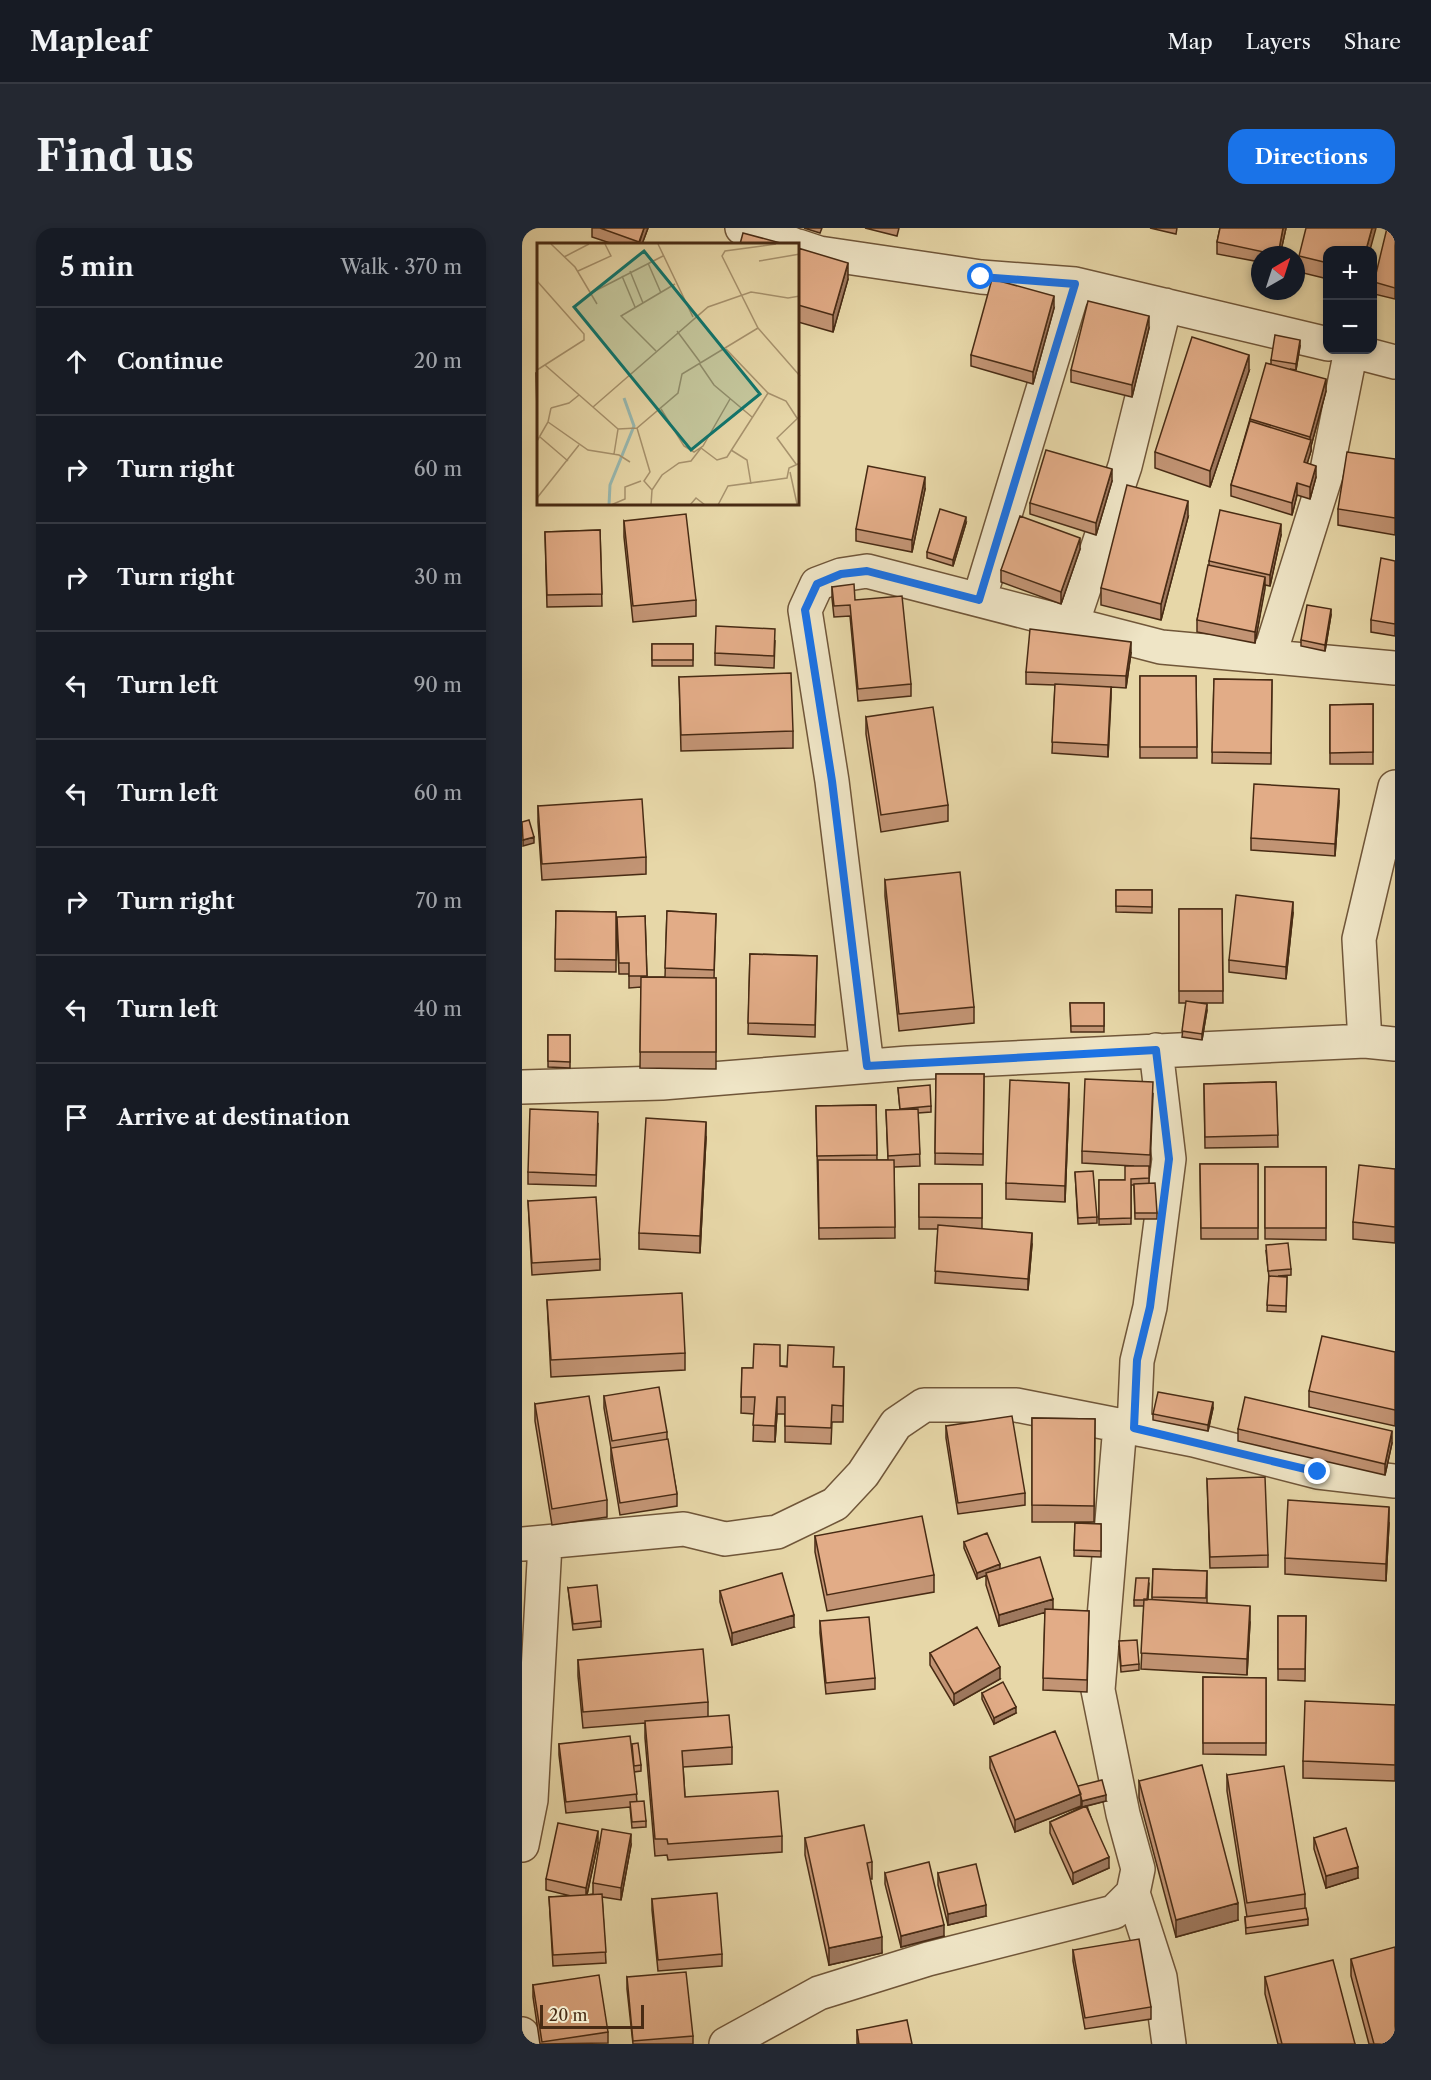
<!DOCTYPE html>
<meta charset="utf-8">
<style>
:root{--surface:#171b24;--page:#242831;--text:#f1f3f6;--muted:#9ea1a6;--line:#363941;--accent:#1a73e8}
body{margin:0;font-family:"Libre Caslon Text",serif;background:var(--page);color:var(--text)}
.controls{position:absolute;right:18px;top:18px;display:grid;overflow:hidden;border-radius:12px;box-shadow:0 3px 9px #0003}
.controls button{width:54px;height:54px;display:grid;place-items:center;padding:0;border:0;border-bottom:2px solid var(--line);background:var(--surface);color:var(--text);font:30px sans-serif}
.compass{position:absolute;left:729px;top:18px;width:54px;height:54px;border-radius:50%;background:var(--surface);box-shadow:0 3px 9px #0003;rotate:39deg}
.scale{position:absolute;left:18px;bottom:15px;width:104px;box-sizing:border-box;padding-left:6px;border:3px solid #482b14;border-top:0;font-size:16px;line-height:21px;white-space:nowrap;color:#482b14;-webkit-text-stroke:4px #efe5c6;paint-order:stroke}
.stop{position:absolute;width:18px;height:18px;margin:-14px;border:4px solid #1a73e8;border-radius:50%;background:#fff}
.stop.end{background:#1a73e8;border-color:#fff;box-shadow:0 2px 6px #0008}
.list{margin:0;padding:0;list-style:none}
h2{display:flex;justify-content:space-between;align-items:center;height:78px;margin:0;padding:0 24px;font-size:26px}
h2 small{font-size:20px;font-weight:400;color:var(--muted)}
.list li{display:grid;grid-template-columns:39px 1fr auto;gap:18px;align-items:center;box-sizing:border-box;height:108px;padding:0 24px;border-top:2px solid var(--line)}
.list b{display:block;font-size:22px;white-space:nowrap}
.list em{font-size:20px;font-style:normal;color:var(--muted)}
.icon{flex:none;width:33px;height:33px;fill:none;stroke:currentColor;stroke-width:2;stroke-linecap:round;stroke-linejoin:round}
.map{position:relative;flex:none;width:873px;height:1816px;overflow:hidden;border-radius:18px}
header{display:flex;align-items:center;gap:36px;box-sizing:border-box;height:84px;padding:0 30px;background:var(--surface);border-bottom:2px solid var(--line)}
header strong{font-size:28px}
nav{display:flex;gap:33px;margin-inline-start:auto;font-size:21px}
.intro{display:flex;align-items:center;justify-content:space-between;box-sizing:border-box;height:144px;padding:0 36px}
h1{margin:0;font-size:42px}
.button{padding:15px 27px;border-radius:18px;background:var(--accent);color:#fff;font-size:21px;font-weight:700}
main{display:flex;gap:36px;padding:0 36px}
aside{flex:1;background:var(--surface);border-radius:18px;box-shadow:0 3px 9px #0003}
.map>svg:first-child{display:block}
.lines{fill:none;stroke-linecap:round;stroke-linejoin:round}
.minor-casing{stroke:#705639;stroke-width:36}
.minor{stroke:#efe5c6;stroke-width:33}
.wall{fill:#c29474;stroke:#482b14;stroke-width:1.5}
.shaded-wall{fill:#9e785e;stroke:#482b14;stroke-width:1.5}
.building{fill:#e2ac87;stroke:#482b14;stroke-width:1.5}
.route{stroke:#1a73e8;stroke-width:8}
.inset-river{fill:none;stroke:#98b8b0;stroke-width:3}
.inset-road{fill:none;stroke:#a7926d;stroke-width:1.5}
.view{fill:#0f766e;fill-opacity:0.15;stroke:#0f766e;stroke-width:3}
.inset-edge{fill:none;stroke:#482b14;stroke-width:3}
</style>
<header>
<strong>Mapleaf</strong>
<nav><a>Map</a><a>Layers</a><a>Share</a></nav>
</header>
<div class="intro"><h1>Find us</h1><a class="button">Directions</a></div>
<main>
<aside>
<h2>5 min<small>Walk · 370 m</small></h2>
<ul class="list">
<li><svg class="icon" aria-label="ahead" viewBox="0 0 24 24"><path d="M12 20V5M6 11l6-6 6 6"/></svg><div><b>Continue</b></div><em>20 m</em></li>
<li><svg class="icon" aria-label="right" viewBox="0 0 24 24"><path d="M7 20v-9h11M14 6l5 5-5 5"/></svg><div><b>Turn right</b></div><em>60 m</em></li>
<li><svg class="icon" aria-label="right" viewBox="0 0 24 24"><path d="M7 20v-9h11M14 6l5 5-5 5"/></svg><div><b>Turn right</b></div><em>30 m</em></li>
<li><svg class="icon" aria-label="left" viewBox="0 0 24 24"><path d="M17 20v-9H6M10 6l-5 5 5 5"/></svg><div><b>Turn left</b></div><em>90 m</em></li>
<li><svg class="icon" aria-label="left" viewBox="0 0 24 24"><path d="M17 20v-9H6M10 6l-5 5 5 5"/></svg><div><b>Turn left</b></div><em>60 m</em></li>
<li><svg class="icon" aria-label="right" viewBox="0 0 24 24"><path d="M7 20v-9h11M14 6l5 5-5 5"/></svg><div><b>Turn right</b></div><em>70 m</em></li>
<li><svg class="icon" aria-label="left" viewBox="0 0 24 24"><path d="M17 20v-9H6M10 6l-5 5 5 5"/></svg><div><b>Turn left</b></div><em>40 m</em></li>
<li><svg class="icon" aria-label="arrive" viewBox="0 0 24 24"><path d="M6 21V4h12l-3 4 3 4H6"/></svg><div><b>Arrive at destination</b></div></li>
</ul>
</aside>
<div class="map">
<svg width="873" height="1816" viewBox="0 0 873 1816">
<rect width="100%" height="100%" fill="#e7d7a8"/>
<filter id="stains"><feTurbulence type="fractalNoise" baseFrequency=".00333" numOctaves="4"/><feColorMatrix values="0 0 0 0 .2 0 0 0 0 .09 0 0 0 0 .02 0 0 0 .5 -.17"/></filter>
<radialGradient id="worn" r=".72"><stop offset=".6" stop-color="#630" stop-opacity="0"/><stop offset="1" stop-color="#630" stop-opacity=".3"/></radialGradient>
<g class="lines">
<defs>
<path id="minor" d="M220,0L270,16
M276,18L297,25L459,49L553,56L806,116
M827,122L873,134
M457,372L553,56
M550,396L603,238L643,77
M747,429L804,247L829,122
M843,813L837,711L873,559
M345,838L310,553L283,382L295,356L319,347L345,343L639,419L873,440
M0,859L140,855L386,835L843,813L873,816
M598,1197L576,1462L601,1586L616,1641L611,1665L638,1749L647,1816
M612,1200L615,1133L628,1079L647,931L634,822
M0,1316L162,1301L203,1311L255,1304L313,1276L341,1246L374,1196L402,1177H494L672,1212L796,1244L873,1253
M0,1617L9,1572L23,1316
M0,1806L3,1816
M204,1816L297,1765L406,1731L592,1684L611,1665"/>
</defs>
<use href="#minor" class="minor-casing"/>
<use href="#minor" class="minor"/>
</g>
<path class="wall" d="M70,0H126L120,16H91L70,9Z
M282,0H300L298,5Z
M343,0H377L375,8Z
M628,0H655L654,6Z
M698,0H764L758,27H738V34L695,26V14Z
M873,0V71L852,66V54Z
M276,20L326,51L311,104L276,94Z
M806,22V51L777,44V28Z
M532,80L511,156L449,138V127Z
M627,100L610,169L549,154V142Z
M778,118L774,142L768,141L804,163L789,218V223L785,235L794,249L788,271L775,267L770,287L709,268V257L728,191L749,136V132Z
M727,143L688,259L633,240V224Z
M873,231V307L816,297V281Z
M590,253L574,307L508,286V275Z
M403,261L390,324L334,313V301Z
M666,289L639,392L579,377V360Z
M102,293L174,372V388L111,394L102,309Z
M444,295L431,338L405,330V324Z
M78,302L80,378L25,379L23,304Z
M759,307L748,358L743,357L733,415L675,404V392L687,338V333Z
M558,321L539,376L479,354V342Z
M873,333V408L849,404V392Z
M310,359L333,372L389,456V468L336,473L328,388L312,389L310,370Z
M809,387L803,423L779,418V412Z
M253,413L252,440L193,437V425Z
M130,416H171V438H130Z
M609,425L604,460L589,459L586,529L530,525L533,457L504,456V444Z
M618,448H674L675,530H618Z
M157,449L271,503V520L159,523Z
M692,451L750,452L749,536L690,535Z
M851,476V536H808V477Z
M344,489L426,577V593L359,604L344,506Z
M817,573L813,628L729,622V610Z
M16,578L124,629V646L20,652L16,594Z
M363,652L452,779V795L377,803L363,668Z
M594,662H630V685L594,684Z
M657,681H700L701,775H675L685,782L680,812L660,809L664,775H657Z
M34,683L94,684V744L33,743Z
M145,683L194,686L192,750H194V841L118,840L119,759L107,760V746H97L95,700L123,688L125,749H143Z
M771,685L764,751L707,744V732Z
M228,726L295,728L293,809L226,806Z
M548,775H582V804H549Z
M26,807H48V840L26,839Z
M414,846H462L461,937L413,936Z
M754,854L756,919L683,920L682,856Z
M376,860L409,878V884L396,885L398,938L372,939L373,1010L297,1011L294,878L354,877L355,932H366L364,882H378Z
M631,866L628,939H627V955L635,985V991H613L612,957H609V996L577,997V952H603L611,938L560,935V923Z
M547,872L543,974L484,971V955Z
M76,896L74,958L6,956V944Z
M184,910L178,1025L117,1021V1005Z
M678,936H736V1011H679Z
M743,939H804V1012L743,1011Z
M873,941V1015L831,1011V994Z
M553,944L575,989V995L556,996Z
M397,956H460V1001L510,1016L506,1062L413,1055L416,1001H397Z
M6,973L78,1031V1042L10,1047Z
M744,1023L769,1041V1047L756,1048L765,1049L764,1084L745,1083L747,1049Z
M25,1072L163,1125V1142L29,1149Z
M873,1124V1198L787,1179V1163Z
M258,1138L322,1139L321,1194H310L309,1216L263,1214V1186H255L253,1214L231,1213L232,1186L219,1185L220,1140H231Z
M82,1168L145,1204V1211L155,1266V1278L98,1287L89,1232V1220L82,1180Z
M13,1176L85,1272V1289L30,1297L13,1193Z
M691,1180L686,1203L631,1192V1186Z
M510,1190L573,1191L572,1294H510Z
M424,1198L503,1265V1277L436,1286L424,1210Z
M716,1201L870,1215L863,1247L716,1213Z
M685,1251L746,1327V1339L688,1340Z
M553,1295L579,1296V1329L552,1328Z
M867,1295L864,1353L763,1346V1330Z
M293,1308L412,1347V1364L305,1383L293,1324Z
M442,1314L531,1382L567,1383L565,1464L521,1462L523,1384L477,1398L464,1357V1347L455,1351L442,1320Z
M631,1341L685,1343V1375L728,1394L725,1447L619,1441L622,1378H612V1372L627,1356L626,1372H630Z
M46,1360L79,1393V1399L51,1402Z
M198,1363L272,1399L210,1417L198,1374Z
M756,1388H784L783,1453L756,1452Z
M298,1393L353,1450V1461L304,1466L298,1405Z
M597,1419L617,1436V1442L599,1444Z
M408,1425L478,1451L432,1477L408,1437Z
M56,1432L186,1474V1489L210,1519V1536L161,1539L163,1569L260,1608V1624L146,1632L145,1627L133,1628L123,1510V1495L61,1500L56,1448Z
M681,1449L744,1450V1527L681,1526Z
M460,1465L494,1485L472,1496L460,1471Z
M873,1477V1553L781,1550V1533Z
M37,1516L110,1521L119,1537V1543L112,1544L115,1574L124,1593V1599L110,1600L108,1579L44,1585L37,1527Z
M468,1529L556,1561L584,1573L565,1578L587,1640L551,1656L528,1605V1594L560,1579L559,1574V1578L493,1604L468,1540Z
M705,1547L783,1666V1680L786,1691V1697L724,1706L723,1689H725L705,1563Z
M617,1553L716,1692L654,1709L617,1570Z
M283,1610L350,1634V1651H348L360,1725L307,1737L283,1627Z
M792,1610L836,1650L804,1660L792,1621Z
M76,1615L65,1667L71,1666V1655L109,1617L99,1672L80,1669L84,1735L31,1738L27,1669L49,1668L24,1662V1651Z
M363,1645L422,1708L379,1719L363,1656Z
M416,1645L464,1688L426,1697L416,1657Z
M130,1671L200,1726V1738L136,1743L130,1682Z
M551,1722L629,1779V1791L563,1801L551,1733Z
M829,1731L873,1816H847L829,1748Z
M105,1749L171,1808V1816H111L105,1761Z
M743,1749L833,1816H756L743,1766Z
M11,1757L86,1804V1815L18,1816L11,1769Z
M335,1802L390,1816H335Z"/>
<path class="shaded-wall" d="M122,0H126L120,16H117Z
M761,0H764L758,27H756Z
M850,0H854L848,22H844Z
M326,35V51L311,104V87Z
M532,68V80L511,156V144Z
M627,88V100L610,169V157Z
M778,112V118L774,142V136Z
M727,127V143L688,259V243Z
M804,151V163L789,218V223L782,246V234L788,214V209Z
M794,238V249L788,271V259Z
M590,241V253L574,307V295Z
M403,249V261L390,324V312Z
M775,255V267L770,287V275Z
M666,273V289L639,392V376Z
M444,289V295L431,338V332Z
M759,296V307L748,358V347Z
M558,310V321L539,376V364Z
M743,349V361L733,415V404Z
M809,381V387L803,423V417Z
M609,414V425L604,460V448Z
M589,459V471L586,529V517Z
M817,561V573L813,628V616Z
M12,609V615L1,618V612Z
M771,674V685L764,751V739Z
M685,776V782L680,812V806Z
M547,855V872L543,974V958Z
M184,894V910L178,1025V1008Z
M510,1005V1016L506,1062V1051Z
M255,1169V1186L253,1214V1198Z
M691,1174V1180L686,1203V1197Z
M870,1203V1215L863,1247V1236Z
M867,1279V1295L864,1353V1336Z
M478,1336V1342L455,1351V1345Z
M531,1371V1382L477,1398V1387Z
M728,1378V1394L725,1447V1431Z
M272,1387V1399L210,1417V1405Z
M478,1439V1451L432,1477V1466Z
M494,1479V1485L472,1496V1490Z
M559,1566V1578L493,1604V1592Z
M584,1567V1573L560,1579V1573Z
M76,1603V1615L64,1671V1660Z
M109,1606V1617L99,1672V1660Z
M587,1629V1640L551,1656V1645Z
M836,1639V1650L804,1660V1648Z
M716,1675V1692L654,1709V1692Z
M464,1677V1688L426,1697V1686Z
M422,1697V1708L379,1719V1708Z
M360,1709V1725L307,1737V1720Z"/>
<path class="building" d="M78,0H122L117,14Z
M698,0H761L756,27L695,14Z
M784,0H850L844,22H806V35L777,28Z
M865,0H873V60L852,54Z
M221,5L262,16H218Z
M276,20L326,35L311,87L276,77Z
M470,51L532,68L511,144L449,127Z
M566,73L627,88L610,157L549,142Z
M753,107L778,112L774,136L749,132Z
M670,109L727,127L688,243L633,224Z
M744,135L804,151L788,209L728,191Z
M14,145H16V220Z
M728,193L789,212L782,234L794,238L788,259L775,255L770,275L709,257Z
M524,222L590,241L574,295L508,275Z
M825,224L873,231V290L816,281Z
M346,238L403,249L390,312L334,301Z
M605,257L666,273L639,376L579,360Z
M418,281L444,289L431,332L405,324Z
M698,282L759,296L748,347L687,333Z
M164,286L174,372L111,378L102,293Z
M498,288L558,310L539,364L479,342Z
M78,302L80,366L25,367L23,304Z
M859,330L873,333V396L849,392Z
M686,337L743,349L733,404L675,392Z
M332,356L333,372L380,368L389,456L336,461L328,377L312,378L310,359Z
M785,377L809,381L803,417L779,412Z
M194,398L253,401L252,428L193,425Z
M508,401L609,414L604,448L504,444Z
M130,416H171V432H130Z
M269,445L271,503L159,507L157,449Z
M618,448H674L675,519H618Z
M692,451L750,452L749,525L690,524Z
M533,456L589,459L586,517L530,514Z
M851,476V524L808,525V477Z
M411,479L426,577L359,587L344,489Z
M732,556L817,561L813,616L729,610Z
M120,571L124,629L20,636L16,578Z
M7,592L12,609L1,612L0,594Z
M438,644L452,779L377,786L363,652Z
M594,662H630V679L594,678Z
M714,667L771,674L764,739L707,732Z
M657,681H700L701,763H657Z
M34,683L94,684V732L33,731Z
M145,683L194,686L192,742L143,740Z
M123,688L125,748H107V735H97L95,689Z
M228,726L295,728L293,797L226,795Z
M119,749L194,750V824H118Z
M664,773L685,776L680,806L660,803Z
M548,775H582V798H549Z
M26,807H48V834L26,833Z
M414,846H462L461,926L413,925Z
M563,851L631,854L628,927L560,923Z
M488,852L547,855L543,958L484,955Z
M754,854L756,907L683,909L682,856Z
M408,857L409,878L378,881L376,860Z
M354,877L355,927L295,928L294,878Z
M8,881L76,884L74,947L6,944Z
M396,881L398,926L366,928L364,882Z
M124,890L184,894L178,1008L117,1005Z
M296,932H372L373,999L297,1000Z
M678,936H736V1000H679Z
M837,937L873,941V999L831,994Z
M603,938H627V950L609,951V990L577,991V952H603Z
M743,939H804V1000H743Z
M571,943L575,989L556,990L553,944Z
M633,955L635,985H613L612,956Z
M397,956H460V990L397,989Z
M74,969L78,1031L10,1035L6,973Z
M416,997L510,1005L506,1051L413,1043Z
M766,1015L769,1041L746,1043L744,1017Z
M747,1048L765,1049L764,1078L745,1077Z
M160,1065L163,1125L29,1132L25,1072Z
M800,1108L873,1124V1182L787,1163Z
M232,1116L258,1117V1138L265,1139L266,1117L312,1119L311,1139H322L321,1178L310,1177L309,1200L263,1198V1169H255L253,1198L231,1197L233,1169H219L220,1140H231Z
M137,1159L145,1204L90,1213L82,1168Z
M636,1164L691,1174L686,1197L631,1186Z
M67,1168L85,1272L30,1281L13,1176Z
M723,1169L870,1203L863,1236L716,1201Z
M490,1188L503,1265L436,1275L424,1198Z
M510,1190L573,1191L572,1278L510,1277Z
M146,1211L155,1266L98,1275L89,1220Z
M743,1249L746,1327L688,1329L685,1251Z
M766,1272L867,1279L864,1336L763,1330Z
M400,1288L412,1347L305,1367L293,1308Z
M553,1295L579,1296V1323L552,1322Z
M465,1305L478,1336L455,1345L442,1314Z
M518,1329L531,1371L477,1387L464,1345Z
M631,1341L685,1343L684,1370L630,1369Z
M260,1345L272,1387L210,1405L198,1363Z
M614,1350H627L625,1372H612Z
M75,1357L79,1393L51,1396L46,1360Z
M622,1371L728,1378L725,1431L619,1425Z
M523,1381L567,1383L565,1452L521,1450Z
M756,1388H784L783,1441H756Z
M347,1389L353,1450L304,1455L298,1393Z
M455,1399L478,1439L432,1466L408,1425Z
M615,1412L617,1436L599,1438L597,1413Z
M181,1421L186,1474L61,1484L56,1432Z
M681,1449L744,1450V1515H681Z
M481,1454L494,1479L472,1490L460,1465Z
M783,1473L873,1477V1537L781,1533Z
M207,1487L210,1519L160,1523L163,1569L256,1563L260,1608L146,1616L145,1611H133L123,1493Z
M533,1503L559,1566L493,1592L468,1529Z
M108,1508L115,1566L44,1574L37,1516Z
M116,1515L119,1537L112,1538L110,1516Z
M680,1537L716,1675L654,1692L617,1553Z
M762,1538L783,1666L725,1675L705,1547Z
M580,1552L584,1567L560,1573L556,1558Z
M122,1573L124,1593L110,1594L108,1574Z
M564,1578L587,1629L551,1645L528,1594Z
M36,1595L76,1603L64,1660L24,1651Z
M342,1597L350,1634L345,1635L360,1709L307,1720L283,1610Z
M824,1600L836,1639L804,1648L792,1610Z
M80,1601L109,1606L99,1660L71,1655Z
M407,1634L422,1697L379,1708L363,1645Z
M454,1636L464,1677L426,1686L416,1645Z
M195,1665L200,1726L136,1732L130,1671Z
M80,1666L84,1724L31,1727L27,1669Z
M784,1680L786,1691L724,1700L723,1689Z
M617,1711L629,1779L563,1790L551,1722Z
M873,1719V1816H852L829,1731Z
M811,1732L833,1816H760L743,1749Z
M164,1744L171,1808L111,1813L105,1749Z
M77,1747L86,1804L20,1814L11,1757Z
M385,1792L390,1816H337L335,1802Z"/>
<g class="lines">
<path class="route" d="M459,49L553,56L457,372L345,343L319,346L295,356L283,382L310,553L345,838L634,822L647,931L628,1079L615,1132L612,1200L796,1244"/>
</g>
<g transform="translate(15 15)">
<rect width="262" height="262" fill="#e7d7a8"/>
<path class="inset-river" d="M72,262L73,242L97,183L87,155"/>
<path class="inset-road" d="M14,1L38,24L60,61M121,1L156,74M239,1L188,8L185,13L221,85L263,133M27,14L52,1M222,18L263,11M111,20L124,50M41,28L74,13L68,1M93,28L106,60M85,33L98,64M0,38L47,91V97L0,127M54,50L126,13M140,88L163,119M189,106L231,150L249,158L260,175M119,108L84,73L138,41M162,120L177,142L215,174M8,122L81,186L77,211M56,164L171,64L214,49L251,55L263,53M14,165L32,160L42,152M124,166L147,203L157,209L166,203L193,156M11,179L51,207L82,212L93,219M100,185L113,229L107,238L115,247M81,186L100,185L141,150L145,131L221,85M3,194L31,218M0,198L11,179L14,165M194,207L210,217L214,241M259,221L240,195L263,173M253,229L260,261M0,255L42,202M74,262L88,256V244L104,238M114,262L115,247L125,232L142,220L154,218L164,205L180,217L190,214L231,150M153,262L159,255L168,262M181,262L191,243L250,235L252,225L263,220"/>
<path class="view" d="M107,8L223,151L154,207L37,64Z"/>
<rect width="262" height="262" class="inset-edge"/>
</g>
<rect width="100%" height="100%" filter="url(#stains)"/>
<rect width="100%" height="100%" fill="url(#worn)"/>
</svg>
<div class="controls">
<button>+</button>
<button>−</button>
</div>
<svg class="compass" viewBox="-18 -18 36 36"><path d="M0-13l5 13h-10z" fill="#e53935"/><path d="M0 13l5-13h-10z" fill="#9ea1a6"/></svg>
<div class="scale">20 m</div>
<div class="stop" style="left:459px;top:49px"></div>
<div class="stop end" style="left:796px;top:1244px"></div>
</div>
</main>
